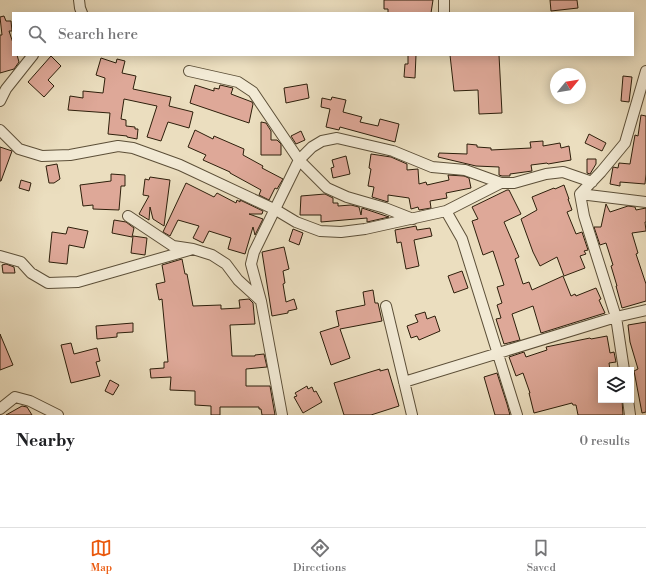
<!DOCTYPE html>
<style>
:root{--surface:#fff;--page:#f6f6f6;--text:#202124;--muted:#757577;--line:#e0e0e0;--accent:#ea580c}
body{margin:0;font-family:"Libre Bodoni",serif;background:var(--page);color:var(--text)}
.controls{position:absolute;right:12px;bottom:12px;display:grid;overflow:hidden;border-radius:0px;box-shadow:0 2px 10px #0003}
.controls button{width:36px;height:36px;display:grid;place-items:center;padding:0;border:0;border-bottom:1px solid var(--line);background:var(--surface);color:var(--text);font:20px sans-serif}
.compass{position:absolute;left:550px;top:68px;width:36px;height:36px;border-radius:50%;background:var(--surface);box-shadow:0 2px 10px #0003;rotate:60deg}
.list{margin:0;padding:0;list-style:none}
h2{display:flex;justify-content:space-between;align-items:center;height:52px;margin:0;padding:0 16px;font-size:17px}
h2 small{font-size:13px;font-weight:400;color:var(--muted)}
.icon{flex:none;width:22px;height:22px;fill:none;stroke:currentColor;stroke-width:2;stroke-linecap:round;stroke-linejoin:round}
.map{position:relative;flex:none;width:646px;height:415px;overflow:hidden}
.search{position:absolute;background:var(--surface);box-shadow:0 2px 10px #0003;left:12px;right:12px;top:12px;height:44px;display:flex;align-items:center;gap:10px;box-sizing:border-box;padding:0 14px;border-radius:0px;color:var(--muted);font-size:15px}
.sheet{height:112px;background:var(--surface)}
nav{display:flex;justify-content:space-around;align-items:center;box-sizing:border-box;height:56px;border-top:1px solid var(--line);background:var(--surface);font-size:11px;color:var(--muted)}
nav a{display:grid;justify-items:center;gap:2px}
nav .on{color:var(--accent)}
.map>svg:first-child{display:block}
.building{fill:#dea898;stroke:#2d1f0b}
.lines{fill:none;stroke-linecap:round;stroke-linejoin:round}
.minor-casing{stroke:#5c4f38;stroke-width:12}
.minor{stroke:#f2ead5;stroke-width:10}
</style>
<div class="map">
<svg width="646" height="415" viewBox="0 0 646 415">
<rect width="100%" height="100%" fill="#ebdebf"/>
<filter id="stains"><feTurbulence type="fractalNoise" baseFrequency=".005" numOctaves="4"/><feColorMatrix values="0 0 0 0 .2 0 0 0 0 .09 0 0 0 0 .02 0 0 0 .5 -.17"/></filter>
<radialGradient id="worn" r=".72"><stop offset=".6" stop-color="#630" stop-opacity="0"/><stop offset="1" stop-color="#630" stop-opacity=".3"/></radialGradient>
<path class="building" d="M384,0H433L431,13H388V9H384Z
M550,0H577L578,8L551,11Z
M4,16L6,21H11L12,31H9L13,43V55H17L19,62L14,69L0,73V35H2L0,17Z
M408,55H416L415,78L404,77L405,64H408Z
M450,55H499L502,113L479,114L478,90L454,91Z
M51,56L61,66L48,80L54,86L44,97L28,82Z
M101,58L116,63L117,59L125,61L122,73L136,76L133,89L171,97L169,106L193,112L189,128L168,122L161,141L147,137L157,106L124,99L121,119L126,120V126L135,127V129H138L137,139L127,137V136L108,134L110,113L68,110L70,96L83,98V91L103,93L105,78L96,75Z
M623,76L632,77L629,102L621,101Z
M307,84L309,98L286,103L284,88Z
M195,85L214,91V88L219,89L220,85L233,88L231,94L252,102L253,104L249,123L190,103Z
M332,97L346,100L343,112L362,117L360,122L378,126L380,119L399,124L395,142L340,127L339,130L326,127L330,109L321,107L322,98L331,100Z
M641,115L646,116V174L645,184L620,182V186L610,184L613,167L618,168L619,163L630,164L635,135L638,136Z
M261,122L266,123L271,131V140H277L281,144V155H261Z
M195,130L213,139L214,136L244,149L243,155L263,166L262,168L283,179L277,189L275,188L269,200L259,195L261,190L230,173V172L203,160L206,155L188,147Z
M301,131L305,140L296,144L291,136Z
M589,134L606,143L602,151L585,143Z
M543,141V146L560,143L561,148L569,146L571,160L548,164L547,163L531,165L532,171L510,174V176H502L499,175V167L476,166L438,157L439,153L467,154V144L477,145V147L491,148V150L531,148L530,142Z
M0,147L12,151L1,181H0Z
M371,154L391,157L407,164V170L418,169L419,184L426,182L427,185L449,180L448,175L464,176L469,178L471,188L446,193L447,198L430,201L431,208L419,210L418,207L411,209L409,198L388,195V202L372,197L374,187L368,186L371,169L369,168Z
M346,156L350,174L333,178L331,168L334,167L332,160Z
M587,159H596V164L590,174L587,173Z
M57,164L60,179L54,183H49L46,166Z
M111,174L125,175V186H121L119,210L93,209V205L83,206L80,185L111,181Z
M150,177L170,180L164,226L153,219L150,207L149,220L139,214L149,196L143,195L145,179L149,180Z
M21,180L31,183L29,191L19,188Z
M186,183L214,197L217,193L236,203L237,200L240,202V200L263,211L262,214H249L263,219L255,235L253,227L245,254L228,249L231,238L209,231L203,243L193,238L199,226L178,220L170,236L163,232Z
M564,185L569,199H568L572,210L567,212L576,234L582,232L588,250L584,251L586,254L580,256L585,268L564,276L557,257L540,266L533,252L521,219L537,210L532,197L554,188L555,189Z
M507,190H509L521,214L504,222L519,257L515,259L523,284L529,282L532,290L563,276L571,296L575,294L576,296L596,288L601,299L599,300L605,313L541,333L533,306L512,314L520,340L504,344L496,319L501,318L497,305L502,303L497,287L504,285L493,251L483,255L472,221L478,219L472,207Z
M325,194L333,198V203H338V206L351,205L359,207L361,215L362,208L389,217L367,222V218L321,222V215H300L301,196Z
M606,204L610,212L628,206L635,207L636,210L646,208V222H645L646,231L632,233L638,253L636,254L646,284V301L622,308L616,286H617L611,266L613,265L606,243L600,245L594,227H601Z
M114,220L126,222L134,228L132,237L112,233Z
M416,226L417,230L430,228L432,236L414,240L419,266L406,269L401,242L397,243L395,230Z
M68,227L88,231L84,248L69,245L67,264L49,262L52,232L66,234Z
M293,229L303,233L299,245L289,241Z
M133,236L147,238L145,255L131,253Z
M284,247L289,269L283,271L285,283L283,284L286,302L294,299L297,309L288,311V313L272,316L262,252Z
M182,259L185,274H187L193,306L221,305V309L240,308L239,300L249,299L253,303L255,324L230,325L232,356H255V355L264,354L267,367L246,369V386H270L275,415H262L261,409H259V407H220V415H211V406L195,405V391L170,390L171,377L151,378L150,369L164,368V362H168L162,299L159,300L156,284L165,282L162,265Z
M6,264L14,267L15,273H3L2,265Z
M462,271L468,288L454,293L448,276Z
M373,290L375,303H378L382,321L340,329L350,358L331,365L320,332L339,326L336,311L365,305L363,292Z
M425,312L427,319L435,316L440,331L419,340L417,336L411,338L407,326L418,322L415,315Z
M646,322V412L642,413L634,371L638,369L630,342L628,325Z
M133,323V332L117,333V337L97,339L96,326Z
M0,334L13,365L0,370Z
M607,336L610,353L614,352L616,362L609,363L610,370H601V400H622L623,415H578L576,405H573L572,403L534,413L529,393H530L523,373L516,376L509,357L524,352L526,357L547,350L546,347L590,338L591,339Z
M71,343L74,354L97,348L100,361L96,362L100,376L71,383L61,345Z
M380,369V371L388,369L399,406L371,415H344L334,383Z
M497,373L507,404L510,415H495L484,377Z
M110,380L119,385L113,395L105,391Z
M307,386L308,389L312,387L314,392L316,391L322,402L303,413L294,397L297,396L295,393Z
M22,406L27,407L32,415H6Z"/>
<g class="lines">
<defs>
<path id="minor" d="M79,0L80,8L82,13
M444,13V0
M189,71L238,82L253,92L299,160L327,188L347,197L385,208L413,219
M0,101L6,89L33,55
M0,130L19,149L42,156L70,155L118,146L133,148L180,165L276,210L296,222L320,231L341,232L365,229L446,211L462,239L517,415
M580,194L646,202
M446,211L501,183
M128,216L173,246L193,249L212,255L226,264L238,280L261,301
M0,256L21,262L31,273L48,283L78,282L193,249
M386,306L412,415
M624,370L616,317L584,216L580,194L601,172L625,143L646,71
M404,382L616,317L646,310
M628,400L630,415
M0,409L15,397L30,401L58,415
M282,415L261,301L251,264L254,252L299,160L312,147L322,141L337,138L393,151L432,167L465,170L501,183H514L546,174L563,172L592,182"/>
</defs>
<use href="#minor" class="minor-casing"/>
<use href="#minor" class="minor"/>
</g>
<rect width="100%" height="100%" filter="url(#stains)"/>
<rect width="100%" height="100%" fill="url(#worn)"/>
</svg>
<div class="controls">
<button><svg class="icon" aria-label="layers" viewBox="0 0 24 24"><path d="M12 4l9 5-9 5-9-5zM3 14l9 5 9-5"/></svg></button>
</div>
<svg class="compass" viewBox="-18 -18 36 36"><path d="M0-13l5 13h-10z" fill="#e53935"/><path d="M0 13l5-13h-10z" fill="#757577"/></svg>
<div class="search"><svg class="icon" aria-label="search" viewBox="0 0 24 24"><circle cx="10" cy="10" r="6"/><path d="M15 15l6 6"/></svg>Search here</div>
</div>
<section class="sheet">
<h2>Nearby<small>0 results</small></h2>
<ul class="list">
</ul>
</section>
<nav>
<a class="on"><svg class="icon" aria-label="map" viewBox="0 0 24 24"><path d="M3 6l6-2 6 2 6-2v14l-6 2-6-2-6 2zM9 4v14M15 6v14"/></svg>Map</a>
<a><svg class="icon" aria-label="directions" viewBox="0 0 24 24"><path d="M12 3l9 9-9 9-9-9zM9 14v-3h6M13 9l2 2-2 2"/></svg>Directions</a>
<a><svg class="icon" aria-label="saved" viewBox="0 0 24 24"><path d="M7 4h10v16l-5-4-5 4z"/></svg>Saved</a>
</nav>
